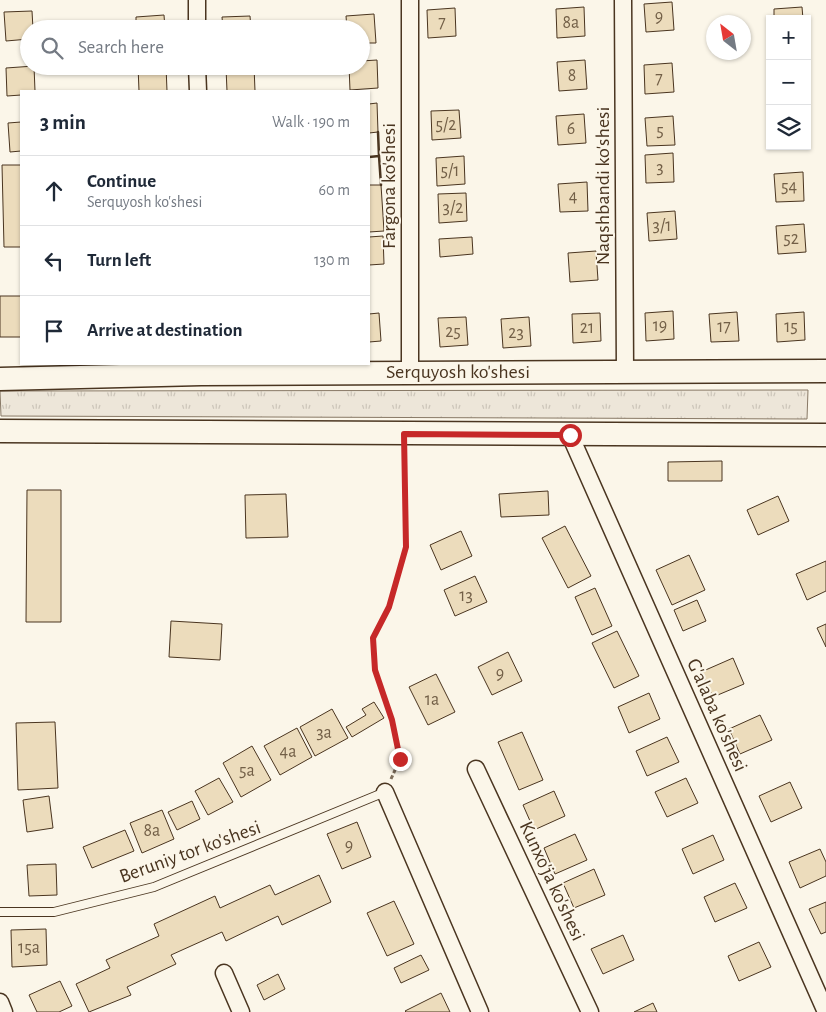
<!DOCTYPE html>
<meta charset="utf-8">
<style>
:root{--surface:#fff;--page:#f2f2f3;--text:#1f2937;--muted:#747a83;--line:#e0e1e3}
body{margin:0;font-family:"Alegreya Sans",sans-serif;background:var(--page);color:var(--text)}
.controls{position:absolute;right:15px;top:15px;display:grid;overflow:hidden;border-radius:0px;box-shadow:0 1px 4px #0004}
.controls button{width:45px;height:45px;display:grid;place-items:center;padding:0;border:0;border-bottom:1px solid var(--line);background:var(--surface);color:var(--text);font:25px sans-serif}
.compass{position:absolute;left:706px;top:15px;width:45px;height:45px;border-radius:50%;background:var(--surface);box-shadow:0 1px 4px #0004;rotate:329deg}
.stop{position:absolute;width:15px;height:15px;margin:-11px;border:4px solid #c62828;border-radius:50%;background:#fff}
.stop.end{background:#c62828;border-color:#fff;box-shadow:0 1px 5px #0008}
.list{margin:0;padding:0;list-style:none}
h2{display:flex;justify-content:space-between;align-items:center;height:65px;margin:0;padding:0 20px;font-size:21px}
h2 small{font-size:16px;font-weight:400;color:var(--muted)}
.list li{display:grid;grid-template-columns:32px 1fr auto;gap:15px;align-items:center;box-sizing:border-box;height:70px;padding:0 20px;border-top:1px solid var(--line)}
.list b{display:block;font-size:19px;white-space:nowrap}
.list p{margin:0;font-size:16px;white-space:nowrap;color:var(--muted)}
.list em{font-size:16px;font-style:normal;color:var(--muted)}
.icon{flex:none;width:28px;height:28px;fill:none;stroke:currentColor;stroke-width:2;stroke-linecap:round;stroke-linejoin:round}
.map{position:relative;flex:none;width:826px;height:1012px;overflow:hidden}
.search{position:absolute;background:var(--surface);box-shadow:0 1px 4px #0004;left:20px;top:20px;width:350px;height:55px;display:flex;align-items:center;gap:12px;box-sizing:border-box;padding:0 18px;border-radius:28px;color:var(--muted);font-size:19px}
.panel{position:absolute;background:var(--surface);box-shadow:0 1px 4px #0004;left:20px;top:90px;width:350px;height:275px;border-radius:0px}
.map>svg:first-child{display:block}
.grass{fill:url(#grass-tufts);stroke:#887966}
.building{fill:#ecdcbc;stroke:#4a3520}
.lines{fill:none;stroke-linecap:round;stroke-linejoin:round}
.lane-casing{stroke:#4a3520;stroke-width:10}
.street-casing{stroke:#4a3520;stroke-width:19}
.secondary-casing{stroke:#4a3520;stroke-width:25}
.path{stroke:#7f6f5c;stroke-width:3;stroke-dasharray:4 2.5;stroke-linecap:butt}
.lane{stroke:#fbf6e9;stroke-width:8}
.street{stroke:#fbf6e9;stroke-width:16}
.secondary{stroke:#fbf6e9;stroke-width:22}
.wall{stroke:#4a3520;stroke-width:2.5}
.route{stroke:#c62828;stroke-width:6}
.labels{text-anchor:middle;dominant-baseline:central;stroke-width:4;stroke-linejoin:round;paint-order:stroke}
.number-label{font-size:18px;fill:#725f47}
.street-label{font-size:20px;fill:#4a3520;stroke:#fbf6e9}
</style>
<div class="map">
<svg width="826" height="1012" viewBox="0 0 826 1012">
<defs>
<pattern id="grass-tufts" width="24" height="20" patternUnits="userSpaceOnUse" patternTransform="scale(1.25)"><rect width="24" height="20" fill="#ede6d9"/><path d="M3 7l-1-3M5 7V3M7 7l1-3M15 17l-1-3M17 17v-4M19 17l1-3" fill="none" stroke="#cdc6ba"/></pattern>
</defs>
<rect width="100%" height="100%" fill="#fbf6e9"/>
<path class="grass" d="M808,390L807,419L1,416L0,391Z"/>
<path class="building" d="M672,2L674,30L646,32L644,4Z
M584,7L585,36L557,38L556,9Z
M802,7L803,19H774V9Z
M455,8L456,36L428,38L427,10Z
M32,11L33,29H29V39L6,41L4,12Z
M374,14L376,43H361V29H347L346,16Z
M164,15L165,29H136V17Z
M250,16L251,29H223L222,17Z
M377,60L378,88L350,90L349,66H361V61Z
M585,60L587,89L559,91L557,62Z
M672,63L674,92L645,94L644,65Z
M34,66L35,91H21V95L7,96L6,68Z
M138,66H166L167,91H139Z
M254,66L255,91H227L226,68Z
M377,103L378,132L369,133V104Z
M459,110L461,138L432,140L431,111Z
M584,114L586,143L558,145L556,116Z
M673,116L675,145L647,146L645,118Z
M21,122V151L10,152L8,123Z
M673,153L674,182L646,183L645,155Z
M464,156L465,184L437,186L436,158Z
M2,165H21V247H4Z
M803,172L804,201L776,202L774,174Z
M587,182L588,211L560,212L558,184Z
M369,185H381L384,231L369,232Z
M466,193L467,221L439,223L438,194Z
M675,211L677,239L649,241L647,213Z
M804,224L806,252L778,254L776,226Z
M383,236L384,264L369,265V237Z
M472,237L473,254L440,257L439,239Z
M596,251L598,280L570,282L568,253Z
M0,296H21V337H0Z
M673,311L674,339L646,341L645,313Z
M737,312L739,341L711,342L709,314Z
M804,312L805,340L777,342L776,314Z
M379,313L381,341L369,342V314Z
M600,313L601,341L573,343L572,314Z
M466,317L468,345L440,347L438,318Z
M529,317L531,346L503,348L501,319Z
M722,461V481H668V462Z
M27,490H61V622H26Z
M548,491L549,515L501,517L499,494Z
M286,494L288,537L246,538L245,495Z
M778,496L789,521L758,535L747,510Z
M565,526L591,576L568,588L542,538Z
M461,531L472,556L441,570L430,545Z
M689,555L705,590L672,605L656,570Z
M826,561V591L807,600L796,574Z
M475,576L487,602L455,616L444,590Z
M595,588L612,626L592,635L575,597Z
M697,600L706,621L683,631L674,610Z
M171,621L222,624L220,660L169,657Z
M826,624V647L817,628Z
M617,631L639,676L614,688L592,643Z
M508,652L522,681L492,695L478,667Z
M733,658L744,684L713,697L701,672Z
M436,674L455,712L428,725L409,687Z
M649,693L660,719L629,733L618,707Z
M374,702L384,718L352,737L346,727L366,715L362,709Z
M332,709L348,738L315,756L300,727Z
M760,715L772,740L740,754L729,729Z
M55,722L58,788L18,790L16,723Z
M297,728L312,757L280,775L264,746Z
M522,732L543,780L519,790L498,742Z
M667,737L679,762L647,776L636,751Z
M252,746L271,780L241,797L223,763Z
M219,778L233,802L208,815L195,791Z
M686,778L698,803L667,817L655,792Z
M790,782L802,808L771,822L759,796Z
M554,791L565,816L534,830L523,805Z
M49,796L53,828L27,832L23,800Z
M192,801L200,819L177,830L168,812Z
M162,810L174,839L142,853L130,823Z
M357,822L371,857L342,869L327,834Z
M125,830L134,851L92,868L83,847Z
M575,834L587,860L555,874L544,848Z
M713,835L724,860L693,874L682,849Z
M820,849L826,862V876L800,888L789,862Z
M56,864L57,895L29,896L27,865Z
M594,869L605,895L574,908L563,883Z
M319,875L331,902L282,925L278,916L226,941L222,932L171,955L176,964L127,987L131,995L89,1012L76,984L110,968L106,960L159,936L154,924L215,896L220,908L270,885L275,895Z
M735,883L747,908L715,922L704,897Z
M394,901L414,944L387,956L367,913Z
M826,902V932L821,934L809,909Z
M46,929L47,965L12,967L11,930Z
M623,935L634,960L603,974L591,949Z
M759,942L771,967L739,981L728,956Z
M421,955L429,970L401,983L394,968Z
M278,974L285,989L264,1000L257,985Z
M60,981L72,1006L59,1012H37L29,995Z
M441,993L450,1012H406L405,1011Z
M653,1003L657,1012H634Z"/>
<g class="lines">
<defs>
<path id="lane" d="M0,912H54L154,887L385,792"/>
<path id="street" d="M197,0V29
M410,0V372
M623,0L625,371
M197,66L198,91
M570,435L826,1012
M476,769L590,1012
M385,792L480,1012
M224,973L241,1012
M0,1002L4,1012"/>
<path id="secondary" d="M0,379L201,374L826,371
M0,431L826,435"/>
</defs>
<use href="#lane" class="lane-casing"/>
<use href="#street" class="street-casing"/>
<use href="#secondary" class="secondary-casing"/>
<path class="path" d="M391,779L400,759L392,720L375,670L373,638L389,607L406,547L404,452"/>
<use href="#lane" class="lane"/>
<use href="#street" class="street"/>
<use href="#secondary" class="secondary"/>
<path class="wall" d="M379,156L381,185
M369,157L379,156L378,132"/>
</g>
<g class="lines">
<path class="route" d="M400,759L392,720L375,670L373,638L389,607L406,547L404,434L570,435"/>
</g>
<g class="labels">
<g class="number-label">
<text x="659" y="17">9</text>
<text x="442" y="23">7</text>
<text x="571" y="23">8a</text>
<text x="572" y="76">8</text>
<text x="659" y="79">7</text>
<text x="446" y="125">5/2</text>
<text x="571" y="129">6</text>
<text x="660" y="131">5</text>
<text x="660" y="168">3</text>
<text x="450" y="171">5/1</text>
<text x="789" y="187">54</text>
<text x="573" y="197">4</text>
<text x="453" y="208">3/2</text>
<text x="662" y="226">3/1</text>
<text x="791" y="239">52</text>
<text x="660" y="326">19</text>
<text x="724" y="327">17</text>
<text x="791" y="327">15</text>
<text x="587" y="328">21</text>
<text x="453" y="332">25</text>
<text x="516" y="333">23</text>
<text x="466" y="596">13</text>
<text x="500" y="674">9</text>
<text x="432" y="700">1a</text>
<text x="324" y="733">3a</text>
<text x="288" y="752">4a</text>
<text x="247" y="771">5a</text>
<text x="152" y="831">8a</text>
<text x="349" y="846">9</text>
<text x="29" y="948">15a</text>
</g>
<g class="street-label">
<text transform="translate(389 186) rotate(-90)">Fargona ko'shesi</text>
<text transform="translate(603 186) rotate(-90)">Naqshbandi ko'shesi</text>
<text x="458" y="372">Serquyosh ko'shesi</text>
<text transform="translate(717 715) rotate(66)">G'alaba ko'shesi</text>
<text transform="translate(190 852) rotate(-20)">Beruniy tor ko'shesi</text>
<text transform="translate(552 881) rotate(65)">Kunxo'ja ko'shesi</text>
</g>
</g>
</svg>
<div class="controls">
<button>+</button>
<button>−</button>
<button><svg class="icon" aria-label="layers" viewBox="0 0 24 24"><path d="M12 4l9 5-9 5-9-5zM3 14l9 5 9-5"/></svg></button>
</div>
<svg class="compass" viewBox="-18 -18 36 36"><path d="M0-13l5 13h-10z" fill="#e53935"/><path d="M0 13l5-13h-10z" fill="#747a83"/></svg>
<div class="stop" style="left:570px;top:435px"></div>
<div class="stop end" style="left:400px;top:759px"></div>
<div class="search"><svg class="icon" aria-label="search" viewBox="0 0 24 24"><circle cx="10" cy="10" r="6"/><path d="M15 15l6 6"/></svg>Search here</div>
<section class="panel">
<h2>3 min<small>Walk · 190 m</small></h2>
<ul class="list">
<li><svg class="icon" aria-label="ahead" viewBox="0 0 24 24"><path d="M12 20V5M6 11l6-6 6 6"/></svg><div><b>Continue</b><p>Serquyosh ko'shesi</p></div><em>60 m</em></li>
<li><svg class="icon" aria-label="left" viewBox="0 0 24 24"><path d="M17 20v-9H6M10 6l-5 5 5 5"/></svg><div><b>Turn left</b></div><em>130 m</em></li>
<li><svg class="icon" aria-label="arrive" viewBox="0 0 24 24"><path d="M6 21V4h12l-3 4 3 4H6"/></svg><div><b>Arrive at destination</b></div></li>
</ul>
</section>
</div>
